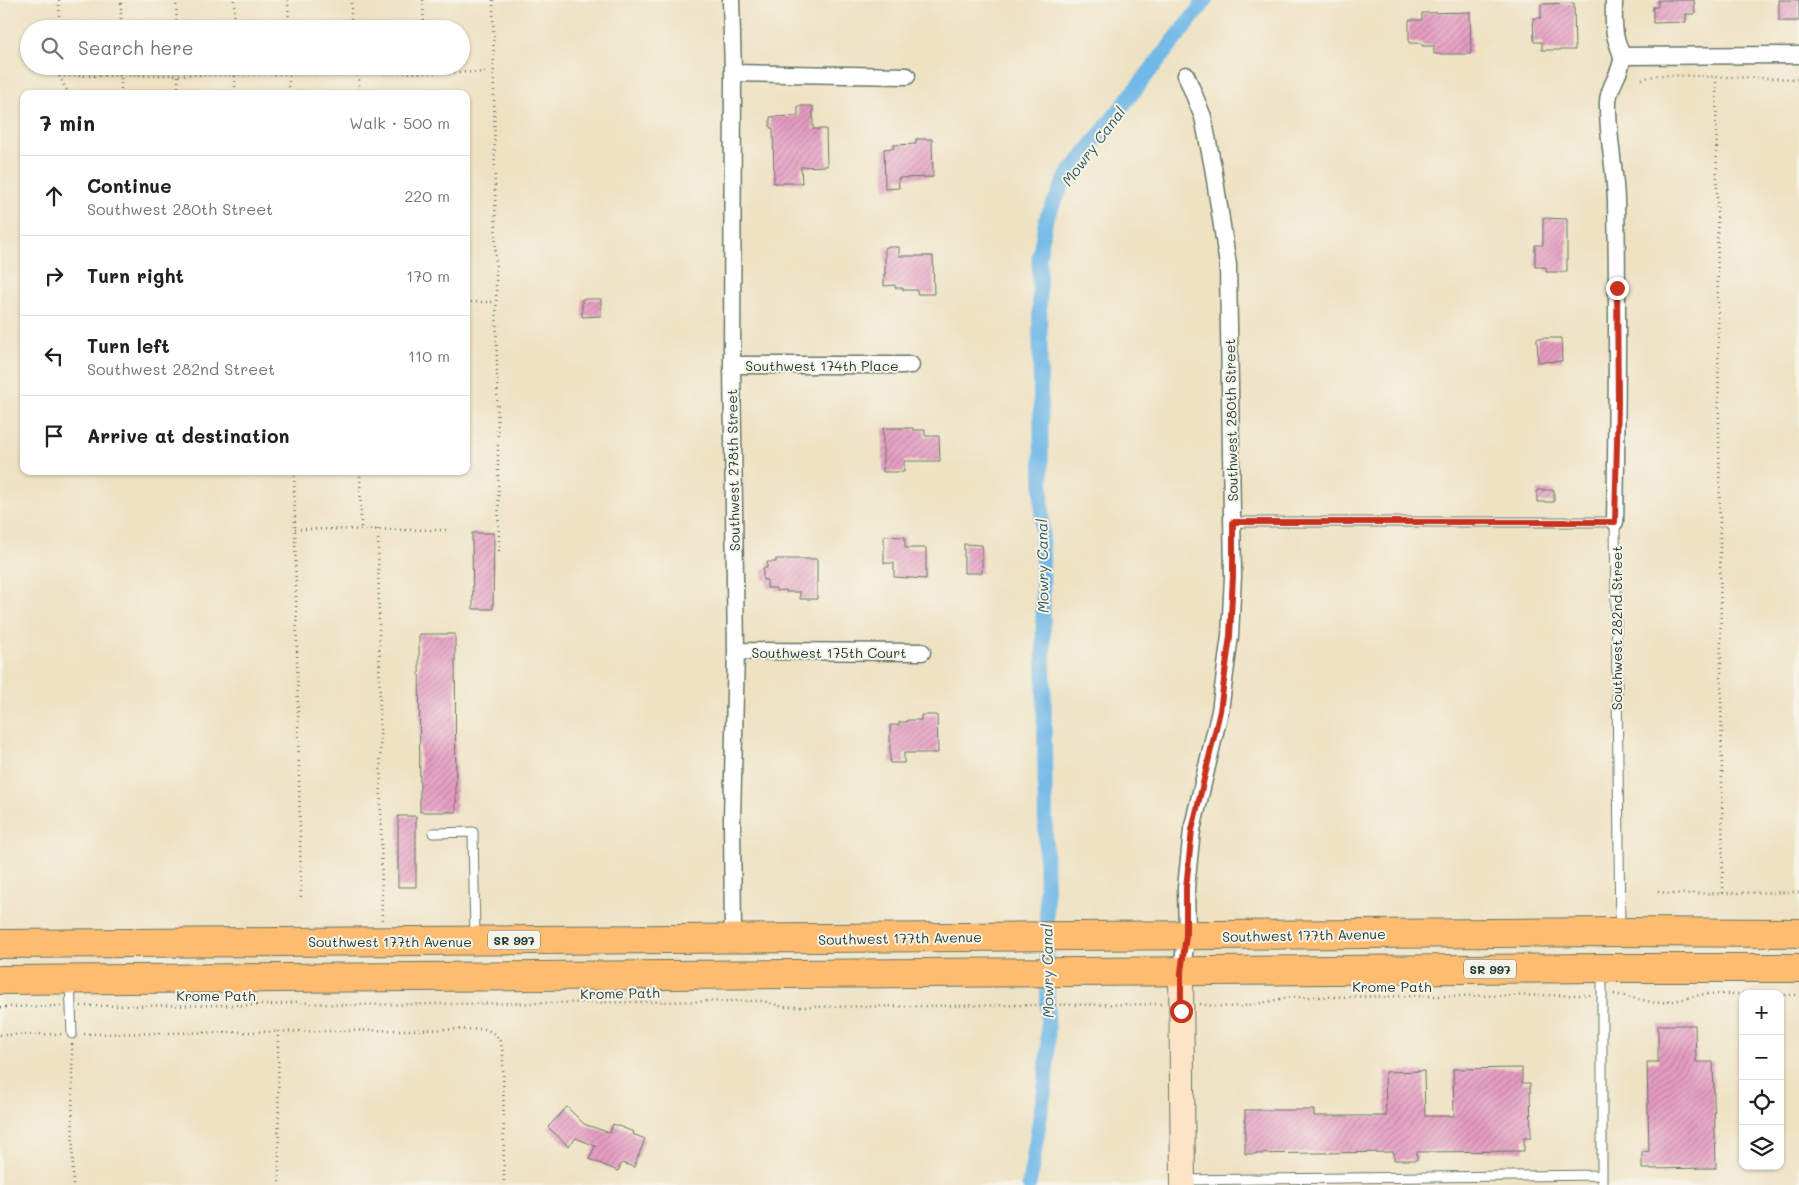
<!DOCTYPE html>
<meta charset="utf-8">
<style>
:root{--surface:#fff;--page:#f6f6f6;--text:#202124;--muted:#757577;--line:#e0e0e0}
body{margin:0;font-family:Mali,sans-serif;background:var(--page);color:var(--text)}
.controls{position:absolute;right:15px;bottom:15px;display:grid;overflow:hidden;border-radius:10px;box-shadow:0 1px 4px #0004}
.controls button{width:45px;height:45px;display:grid;place-items:center;padding:0;border:0;border-bottom:1px solid var(--line);background:var(--surface);color:var(--text);font:25px sans-serif}
.stop{position:absolute;width:15px;height:15px;margin:-11px;border:4px solid #c8321e;border-radius:50%;background:#fff}
.stop.end{background:#c8321e;border-color:#fff;box-shadow:0 1px 5px #0008}
.list{margin:0;padding:0;list-style:none}
h2{display:flex;justify-content:space-between;align-items:center;height:65px;margin:0;padding:0 20px;font-size:21px}
h2 small{font-size:16px;font-weight:400;color:var(--muted)}
.list li{display:grid;grid-template-columns:32px 1fr auto;gap:15px;align-items:center;box-sizing:border-box;height:80px;padding:0 20px;border-top:1px solid var(--line)}
.list b{display:block;font-size:19px;white-space:nowrap}
.list p{margin:0;font-size:16px;white-space:nowrap;color:var(--muted)}
.list em{font-size:16px;font-style:normal;color:var(--muted)}
.icon{flex:none;width:28px;height:28px;fill:none;stroke:currentColor;stroke-width:2;stroke-linecap:round;stroke-linejoin:round}
.map{position:relative;flex:none;width:1799px;height:1185px;overflow:hidden}
.search{position:absolute;background:var(--surface);box-shadow:0 1px 4px #0004;left:20px;top:20px;width:450px;height:55px;display:flex;align-items:center;gap:12px;box-sizing:border-box;padding:0 18px;border-radius:28px;color:var(--muted);font-size:19px}
.panel{position:absolute;background:var(--surface);box-shadow:0 1px 4px #0004;left:20px;top:90px;width:450px;height:385px;border-radius:10px}
.map>svg:first-child{display:block}
.lines{fill:none;stroke-linecap:round;stroke-linejoin:round}
.canal{stroke:#6fb8e7;stroke-width:15}
.building{fill:url(#building-hatch)}
.lane-casing{stroke:#677766;stroke-width:11}
.street-casing{stroke:#677766;stroke-width:19}
.secondary-casing{stroke:#677766;stroke-width:26}
.highway-casing{stroke:#677766;stroke-width:30}
.path{stroke:#677766;stroke-width:2.5;stroke-dasharray:1 4;stroke-linecap:butt}
.lane{stroke:#fff;stroke-width:9}
.street{stroke:#fff;stroke-width:16}
.secondary{stroke:#fee4c6;stroke-width:24}
.highway{stroke:#fdbc70;stroke-width:28}
.route{stroke:#c8321e;stroke-width:6}
.labels{text-anchor:middle;dominant-baseline:central;stroke-width:4;stroke-linejoin:round;paint-order:stroke}
.shield{fill:#f7f3e8;stroke:#60746a;stroke-width:1}
.shield-label{font-size:12px;font-weight:bold;fill:#1f3d34}
.street-label{font-size:14px;fill:#1f3d34;stroke:#f7f3e8}
.water-label{font-size:15px;font-style:italic;fill:#335c61;stroke:#f7f3e8}
</style>
<div class="map">
<svg width="1799" height="1185" viewBox="0 0 1799 1185">
<defs>
<pattern id="building-hatch" width="6" height="6" patternUnits="userSpaceOnUse" patternTransform="scale(1.25)"><rect width="6" height="6" fill="#e59bc1"/><path d="M-1 1l2-2M0 6l6-6M5 7l2-2" fill="none" stroke="#b9809e"/></pattern>
</defs>
<rect width="100%" height="100%" fill="#f7f3e8"/>
<filter id="ink" filterUnits="userSpaceOnUse"><feTurbulence type="fractalNoise" baseFrequency=".02" numOctaves="2"/><feDisplacementMap in="SourceGraphic" scale="10" xChannelSelector="R" yChannelSelector="G"/><feConvolveMatrix kernelMatrix="1 2 1 2 8 2 1 2 1" color-interpolation-filters="sRGB"/></filter>
<filter id="wash" filterUnits="userSpaceOnUse"><feTurbulence type="fractalNoise" baseFrequency=".0096" numOctaves="4" result="noise"/><feDisplacementMap in="SourceGraphic" scale="20" xChannelSelector="R" yChannelSelector="G"/><feGaussianBlur stdDeviation="1.12" result="paint"/><feColorMatrix in="noise" values="0 0 0 0 0 0 0 0 0 0 0 0 0 0 0 0 0 1.4 0 .05"/><feComposite in="paint" operator="in"/></filter>
<g filter="url(#wash)">
<rect width="100%" height="100%" fill="#eee2c3"/>
<g class="lines">
<path class="canal" d="M1029,1185L1045,1087L1048,1046L1039,257L1046,219L1067,176L1206,0"/>
</g>
<g id="blocks">
<path class="building" d="M1658,0H1694L1695,14H1686V22L1653,23V7H1658Z
M1779,0H1799V21H1779Z
M1574,3L1575,50H1542V42H1534L1533,18H1541V4Z
M1470,12L1471,54H1434V46H1422V43H1409V20H1422V13Z
M798,106H813V129H826L827,166L801,167L802,183H774L773,128H770V117L798,116Z
M916,139H932L933,177L898,178L899,188L885,189L884,149L894,148L893,145L916,144Z
M1543,218L1567,219V272H1546V267H1535V245H1543Z
M885,247H899V256H933L934,294H917V290H903V288H895V285L884,286V274H885Z
M582,299H601V316L582,317Z
M1537,338H1561L1562,361L1538,362Z
M883,428H913V430H925V436H939L940,461H904V472H883Z
M1537,490H1554V502H1537Z
M472,533H494L493,609H473Z
M884,536L905,537V548H926V579L894,577V563H884Z
M964,544L982,545V573H964Z
M776,559H817V599H800V592H786V590L776,591V588H767V580H763V568H767V562H776Z
M419,634H455L456,812H420Z
M921,715H937L938,753H904V763H890V725H899V722H907V720H921Z
M398,816H416V887H398Z
M1658,1025H1695L1696,1062H1713L1716,1168L1642,1169V1152L1649,1151L1647,1062H1658Z
M1522,1068V1083H1530L1531,1138H1524V1151L1417,1152V1160H1394V1152L1245,1154V1110H1314V1116H1386L1385,1072L1424,1071L1425,1116H1454L1453,1069Z
M567,1107L584,1124L610,1133L613,1124L634,1132L633,1134L645,1139L634,1167L622,1163L618,1171L589,1159L595,1146L576,1138L568,1146L548,1127Z"/>
</g>
</g>
<g filter="url(#ink)">
<use href="#blocks" fill-opacity="0" stroke="#677766" stroke-width="1"/>
<g class="lines">
<defs>
<path id="lane" d="M1233,522H1615L1620,929
M433,833L473,832L475,937
M1602,970V1175
M70,982L72,1034
M1183,1180L1602,1175V1185"/>
<path id="street" d="M731,0L733,73L732,365L736,651L732,819L733,939
M1614,0C1614,11 1613,23 1615,34C1616,42 1622,52 1622,59C1621,74 1608,87 1608,102C1607,135 1615,167 1616,200C1618,307 1617,414 1615,522
M1622,56L1799,55
M733,73L907,76
M732,365H911
M736,651L922,652
M1181,972L1187,936L1186,888L1192,830L1220,711L1230,636L1233,576L1228,265L1213,167L1203,117L1186,75"/>
<path id="secondary" d="M1181,972L1183,1185"/>
<path id="highway" d="M0,944L1620,932L1799,933
M0,980L1602,968H1799"/>
</defs>
<use href="#lane" class="lane-casing"/>
<use href="#street" class="street-casing"/>
<use href="#secondary" class="secondary-casing"/>
<use href="#highway" class="highway-casing"/>
<path class="path" d="M59,0V29
M176,0L177,29
M234,0L235,29
M288,0L289,29
M423,0L424,29
M493,0L499,552
M121,29V0
M351,29V0
M59,66V76L69,94
M178,66V94
M235,66V94
M289,66V94
M353,66L359,78V94
M424,66V72
M59,76L494,72
M1716,77L1723,893
M1642,79L1658,75L1799,79
M121,94V66
M466,302H496
M294,471L301,899
M360,471L361,529
M295,529L448,530
M378,529L382,920
M1658,891L1669,894L1799,892
M1614,994L1656,1003L1675,1001L1704,994H1743
M1780,995H1799
M1200,1004C1218,1007 1237,1008 1255,1004C1270,1002 1283,997 1298,997L1591,995
M81,1006L273,1005L296,1002L339,1005L742,1001H763L784,1007H800L1162,1004
M0,1007L61,1006
M278,1031L279,1185
M84,1034L485,1029C500,1035 501,1041 503,1056L504,1185
M0,1035L61,1034
M72,1044L73,1185"/>
<use href="#lane" class="lane"/>
<use href="#street" class="street"/>
<use href="#secondary" class="secondary"/>
<use href="#highway" class="highway"/>
</g>
</g>
<g class="lines" filter="url(#ink)">
<path class="route" d="M1181,1011V972L1186,936V888L1192,830L1220,711L1230,636L1233,576V522H1615L1618,403L1617,288"/>
</g>
<g class="labels">
<g class="shield">
<rect x="488" y="930.5" width="52" height="19" rx="4"/>
<rect x="1464" y="959.5" width="52" height="19" rx="4"/>
</g>
<g class="shield-label">
<text x="514" y="940">SR 997</text>
<text x="1490" y="969">SR 997</text>
</g>
<g class="street-label">
<text x="822" y="365">Southwest 174th Place</text>
<text transform="translate(1231 420) rotate(-91)">Southwest 280th Street</text>
<text transform="translate(733 470) rotate(-91)">Southwest 278th Street</text>
<text transform="translate(1616 628) rotate(-90)">Southwest 282nd Street</text>
<text x="829" y="652">Southwest 175th Court</text>
<text transform="translate(1304 935) rotate(-1)">Southwest 177th Avenue</text>
<text transform="translate(900 938) rotate(-1)">Southwest 177th Avenue</text>
<text x="390" y="941">Southwest 177th Avenue</text>
<text x="1392" y="986">Krome Path</text>
<text transform="translate(620 993) rotate(-1)">Krome Path</text>
<text x="216" y="995">Krome Path</text>
</g>
<g class="water-label">
<text transform="translate(1093 146) rotate(-53)">Mowry Canal</text>
<text transform="translate(1042 566) rotate(-91)">Mowry Canal</text>
<text transform="translate(1047 971) rotate(-91)">Mowry Canal</text>
</g>
</g>
</svg>
<div class="controls">
<button>+</button>
<button>−</button>
<button><svg class="icon" aria-label="locate" viewBox="0 0 24 24"><circle cx="12" cy="12" r="6"/><path d="M12 2v4M12 18v4M2 12h4M18 12h4"/></svg></button>
<button><svg class="icon" aria-label="layers" viewBox="0 0 24 24"><path d="M12 4l9 5-9 5-9-5zM3 14l9 5 9-5"/></svg></button>
</div>
<div class="stop" style="left:1181px;top:1011px"></div>
<div class="stop end" style="left:1617px;top:288px"></div>
<div class="search"><svg class="icon" aria-label="search" viewBox="0 0 24 24"><circle cx="10" cy="10" r="6"/><path d="M15 15l6 6"/></svg>Search here</div>
<section class="panel">
<h2>7 min<small>Walk · 500 m</small></h2>
<ul class="list">
<li><svg class="icon" aria-label="ahead" viewBox="0 0 24 24"><path d="M12 20V5M6 11l6-6 6 6"/></svg><div><b>Continue</b><p>Southwest 280th Street</p></div><em>220 m</em></li>
<li><svg class="icon" aria-label="right" viewBox="0 0 24 24"><path d="M7 20v-9h11M14 6l5 5-5 5"/></svg><div><b>Turn right</b></div><em>170 m</em></li>
<li><svg class="icon" aria-label="left" viewBox="0 0 24 24"><path d="M17 20v-9H6M10 6l-5 5 5 5"/></svg><div><b>Turn left</b><p>Southwest 282nd Street</p></div><em>110 m</em></li>
<li><svg class="icon" aria-label="arrive" viewBox="0 0 24 24"><path d="M6 21V4h12l-3 4 3 4H6"/></svg><div><b>Arrive at destination</b></div></li>
</ul>
</section>
</div>
